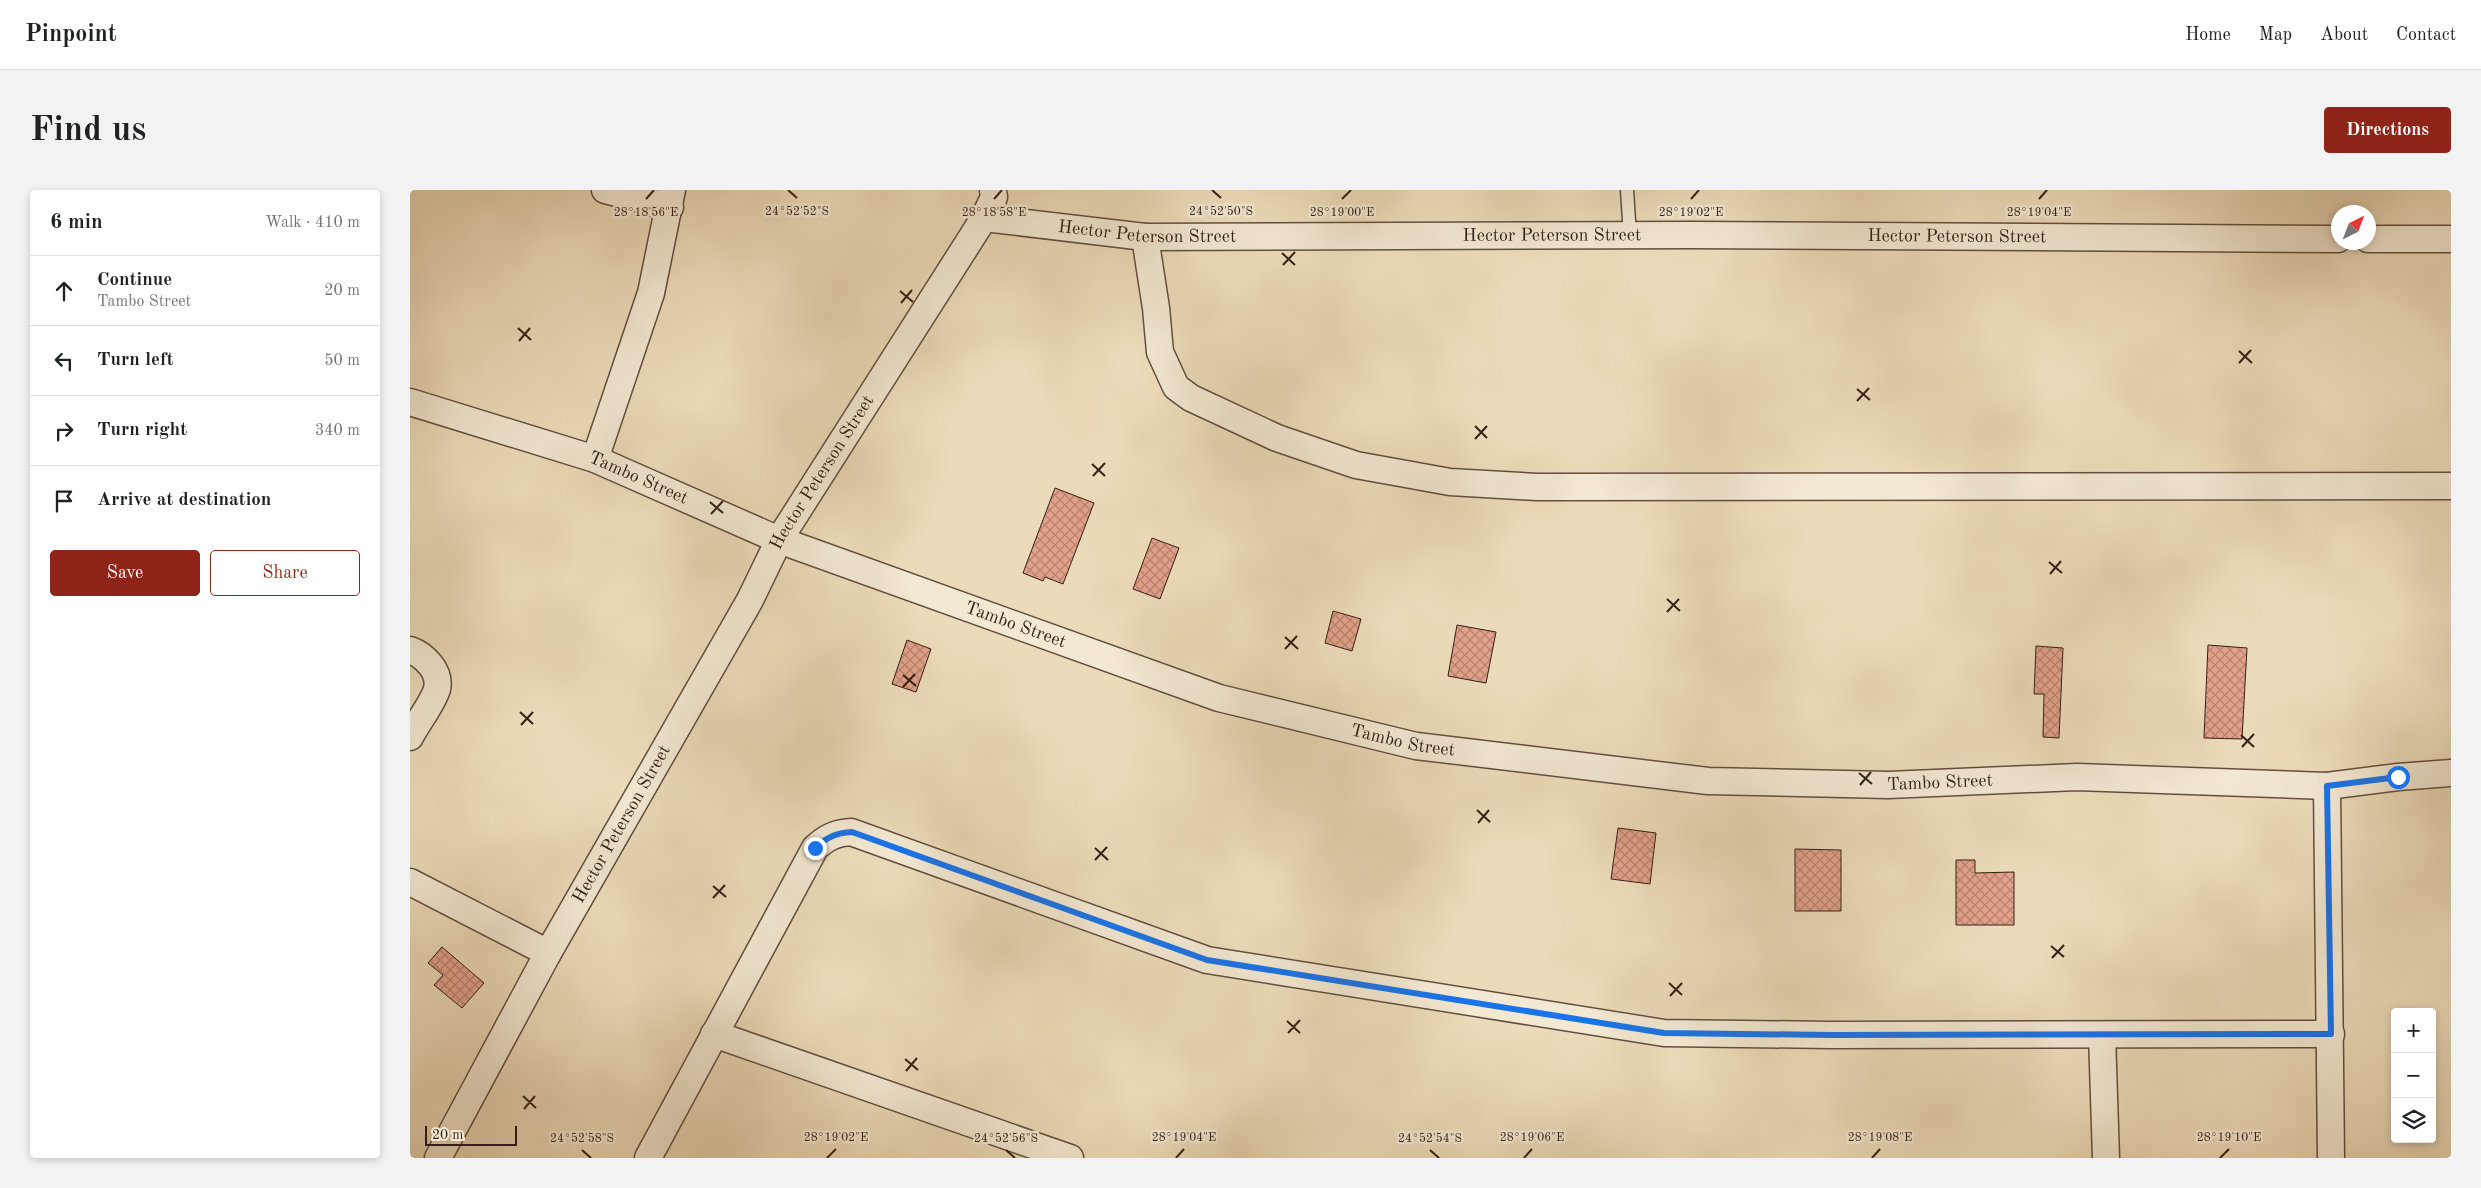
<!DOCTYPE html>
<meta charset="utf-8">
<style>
:root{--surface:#fff;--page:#f2f2f2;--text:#202124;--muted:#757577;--line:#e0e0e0;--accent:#8f2418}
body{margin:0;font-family:"Old Standard TT",serif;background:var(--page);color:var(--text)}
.controls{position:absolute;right:15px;bottom:15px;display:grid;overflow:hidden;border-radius:5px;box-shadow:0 2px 8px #0003}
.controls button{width:45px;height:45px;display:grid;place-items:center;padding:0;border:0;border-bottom:1px solid var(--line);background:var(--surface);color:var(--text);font:25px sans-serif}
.compass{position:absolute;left:1921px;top:15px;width:45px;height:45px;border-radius:50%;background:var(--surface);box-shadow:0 2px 8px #0003;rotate:42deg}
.scale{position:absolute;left:15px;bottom:12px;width:92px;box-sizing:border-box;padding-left:5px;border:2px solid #342015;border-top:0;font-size:14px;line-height:18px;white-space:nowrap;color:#342015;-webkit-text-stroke:4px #f3e8d2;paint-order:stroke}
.stop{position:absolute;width:15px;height:15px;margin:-11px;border:4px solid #1a73e8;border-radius:50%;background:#fff}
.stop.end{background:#1a73e8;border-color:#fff;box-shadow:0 1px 5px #0008}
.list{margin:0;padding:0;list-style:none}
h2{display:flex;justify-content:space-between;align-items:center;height:65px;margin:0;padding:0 20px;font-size:21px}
h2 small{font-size:16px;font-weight:400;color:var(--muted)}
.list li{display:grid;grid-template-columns:32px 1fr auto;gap:15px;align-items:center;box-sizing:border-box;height:70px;padding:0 20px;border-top:1px solid var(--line)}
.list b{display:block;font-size:19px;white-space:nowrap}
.list p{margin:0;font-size:16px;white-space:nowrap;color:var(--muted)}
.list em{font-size:16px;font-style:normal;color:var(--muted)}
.actions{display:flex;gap:10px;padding:15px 20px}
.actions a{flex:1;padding:11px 0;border:1px solid var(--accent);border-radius:5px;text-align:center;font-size:18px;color:var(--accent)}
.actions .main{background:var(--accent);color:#fff}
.icon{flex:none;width:28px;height:28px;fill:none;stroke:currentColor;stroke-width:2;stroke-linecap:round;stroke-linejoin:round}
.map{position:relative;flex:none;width:2041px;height:968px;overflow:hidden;border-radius:5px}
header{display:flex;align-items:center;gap:30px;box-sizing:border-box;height:70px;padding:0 25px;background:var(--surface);border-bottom:1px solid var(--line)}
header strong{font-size:24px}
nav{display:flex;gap:28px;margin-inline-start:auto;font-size:18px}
.intro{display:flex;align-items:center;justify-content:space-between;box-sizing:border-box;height:120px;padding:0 30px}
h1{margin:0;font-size:35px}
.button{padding:12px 22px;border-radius:5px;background:var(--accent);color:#fff;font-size:18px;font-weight:700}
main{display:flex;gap:30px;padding:0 30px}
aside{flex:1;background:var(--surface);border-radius:5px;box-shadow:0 2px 8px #0003}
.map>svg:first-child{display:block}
.building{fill:url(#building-cross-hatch);stroke:#342015}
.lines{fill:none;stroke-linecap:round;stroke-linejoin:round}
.service-casing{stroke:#624f3e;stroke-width:15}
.minor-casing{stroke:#624f3e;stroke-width:29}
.service{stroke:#f3e8d2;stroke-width:12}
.minor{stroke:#f3e8d2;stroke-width:26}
.route{stroke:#1a73e8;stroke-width:6}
.ticks{fill:none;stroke:#342015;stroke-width:2}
.labels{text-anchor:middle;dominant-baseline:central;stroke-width:5;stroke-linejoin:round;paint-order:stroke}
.street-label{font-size:18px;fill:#342015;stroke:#f3e8d2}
.ticks-label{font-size:12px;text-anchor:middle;fill:#342015;stroke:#f3e8d2;stroke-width:5;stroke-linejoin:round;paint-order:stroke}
</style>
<header>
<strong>Pinpoint</strong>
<nav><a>Home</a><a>Map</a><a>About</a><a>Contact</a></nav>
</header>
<div class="intro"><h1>Find us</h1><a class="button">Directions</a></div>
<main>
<aside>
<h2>6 min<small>Walk · 410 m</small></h2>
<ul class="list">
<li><svg class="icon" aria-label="ahead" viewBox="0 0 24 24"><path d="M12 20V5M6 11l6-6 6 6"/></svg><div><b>Continue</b><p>Tambo Street</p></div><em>20 m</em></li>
<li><svg class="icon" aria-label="left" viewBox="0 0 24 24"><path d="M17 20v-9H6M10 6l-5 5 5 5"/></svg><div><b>Turn left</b></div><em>50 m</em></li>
<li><svg class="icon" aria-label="right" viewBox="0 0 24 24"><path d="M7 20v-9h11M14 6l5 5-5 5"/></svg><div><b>Turn right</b></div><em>340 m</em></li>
<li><svg class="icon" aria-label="arrive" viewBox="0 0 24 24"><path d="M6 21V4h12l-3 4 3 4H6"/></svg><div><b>Arrive at destination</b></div></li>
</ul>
<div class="actions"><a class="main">Save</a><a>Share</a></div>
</aside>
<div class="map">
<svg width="2041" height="968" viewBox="0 0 2041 968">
<defs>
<pattern id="building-cross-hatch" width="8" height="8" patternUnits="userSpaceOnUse" patternTransform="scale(1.25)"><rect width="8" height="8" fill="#e2a18b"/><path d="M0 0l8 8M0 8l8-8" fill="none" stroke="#b88370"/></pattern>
</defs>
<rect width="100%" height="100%" fill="#ecdbba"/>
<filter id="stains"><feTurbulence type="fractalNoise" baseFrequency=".004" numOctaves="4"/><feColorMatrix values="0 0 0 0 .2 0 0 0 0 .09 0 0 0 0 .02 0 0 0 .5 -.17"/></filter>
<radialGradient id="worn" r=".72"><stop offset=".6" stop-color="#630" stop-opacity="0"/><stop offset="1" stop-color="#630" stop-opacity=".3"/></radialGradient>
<path class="building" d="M645,298L684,313L653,394L635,387L633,391L613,383Z
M742,348L769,358L750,409L723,399Z
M923,421L951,429L942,461L915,453Z
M1047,435L1086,442L1076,493L1038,486Z
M497,450L521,459L506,502L482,494Z
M1798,455L1837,458L1832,549L1794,548Z
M1626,456L1653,458L1649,548L1633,547L1634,504H1624Z
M1208,638L1246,643L1240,694L1201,689Z
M1385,659L1431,660V721H1385Z
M1546,670H1565V683L1604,682V735H1546Z
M32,757L74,793L52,818L24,795L33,785L18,773Z"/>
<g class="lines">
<defs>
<path id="service" d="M1217,0L1220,46"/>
<g id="minor">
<path d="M195,0L260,17"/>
<path id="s1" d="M574,28L735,47L1282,45L1928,49"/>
<path d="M735,47L746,118L750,162L766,197L781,208L867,248L946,275L1040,292L1127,297L2041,296"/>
<path d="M1958,49H2041"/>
<path id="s2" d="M0,212L185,269L369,350L809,508L1006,556L1298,591L1478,595L1667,587L1917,596L1988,587L2041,583"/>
<path d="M185,269L241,103L262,0"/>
<path d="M0,460C14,465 31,481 27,499C23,513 7,533 0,547"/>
<path d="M1917,596L1921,968"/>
<path d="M0,692L138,763"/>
<path d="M304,844L660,968"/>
<path d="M1692,845L1696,968"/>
<path id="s3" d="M28,968L138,763L340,410L369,350L574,28L584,7L583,0"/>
<path d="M238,968L405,658C417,647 426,643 441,642L797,770L1254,843L1421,845L1921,844"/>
</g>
</defs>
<use href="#service" class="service-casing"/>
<use href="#minor" class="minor-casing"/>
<use href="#service" class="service"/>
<use href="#minor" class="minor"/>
</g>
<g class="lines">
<path class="route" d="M405,658C417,647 426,643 442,642L797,770L1254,843L1421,845L1921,844L1917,596L1988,587"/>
</g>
<path class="ticks" d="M378,0L387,8M802,0L811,8M236,9L244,0M584,9L592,0M932,9L941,0M1281,9L1289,0M1629,9L1637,0M872,63L885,75M873,75L885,62M490,101L503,112M491,113L502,100M108,138L121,150M109,151L120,138M1829,161L1842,173M1829,173L1841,160M1447,199L1460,210M1447,211L1459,198M1065,236L1077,248M1065,249L1077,236M682,274L695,286M683,286L695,273M300,312L313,323M301,324L313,311M1639,372L1652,383M1640,384L1651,371M1257,409L1270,421M1257,422L1269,409M875,447L888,459M875,459L887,446M493,485L506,496M493,497L505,484M110,522L123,534M111,535L123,522M1831,545L1844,557M1832,557L1844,544M1449,583L1462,594M1450,595L1461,582M1067,620L1080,632M1068,633L1079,620M685,658L698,670M685,670L697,657M303,696L316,707M303,708L315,695M1641,756L1654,767M1642,768L1654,755M1259,793L1272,805M1260,806L1272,793M877,831L890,843M878,843L890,830M495,869L508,880M496,881L507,868M113,906L126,918M114,919L125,906M172,960L181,968M596,960L605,968M1020,960L1029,968M417,968L426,959M766,968L774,959M1114,968L1122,959M1462,968L1470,959M1810,968L1819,959"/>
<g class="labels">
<g class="street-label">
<text stroke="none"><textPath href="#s1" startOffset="164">Hector Peterson Street</textPath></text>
<text stroke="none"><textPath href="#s1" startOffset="569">Hector Peterson Street</textPath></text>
<text stroke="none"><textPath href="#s1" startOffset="974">Hector Peterson Street</textPath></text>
<text stroke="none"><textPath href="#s3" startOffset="786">Hector Peterson Street</textPath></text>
<text stroke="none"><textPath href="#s2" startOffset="241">Tambo Street</textPath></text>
<text stroke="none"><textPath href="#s2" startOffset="646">Tambo Street</textPath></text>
<text stroke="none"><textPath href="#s2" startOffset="1051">Tambo Street</textPath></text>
<text stroke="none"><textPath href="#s2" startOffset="1591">Tambo Street</textPath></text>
<text stroke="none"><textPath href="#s3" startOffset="381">Hector Peterson Street</textPath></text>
</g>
</g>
<g class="ticks-label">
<text x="387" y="25">24°52'52"S</text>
<text x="811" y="25">24°52'50"S</text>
<text x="236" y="26">28°18'56"E</text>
<text x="584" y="26">28°18'58"E</text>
<text x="932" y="26">28°19'00"E</text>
<text x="1281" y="26">28°19'02"E</text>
<text x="1629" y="26">28°19'04"E</text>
<text x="426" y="951">28°19'02"E</text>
<text x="774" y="951">28°19'04"E</text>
<text x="1122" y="951">28°19'06"E</text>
<text x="1470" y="951">28°19'08"E</text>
<text x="1819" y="951">28°19'10"E</text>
<text x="172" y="952">24°52'58"S</text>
<text x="596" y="952">24°52'56"S</text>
<text x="1020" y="952">24°52'54"S</text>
</g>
<rect width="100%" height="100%" filter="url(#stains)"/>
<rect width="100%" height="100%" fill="url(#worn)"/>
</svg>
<div class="controls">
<button>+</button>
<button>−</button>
<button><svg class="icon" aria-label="layers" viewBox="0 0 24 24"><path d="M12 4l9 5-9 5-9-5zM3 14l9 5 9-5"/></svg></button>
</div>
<svg class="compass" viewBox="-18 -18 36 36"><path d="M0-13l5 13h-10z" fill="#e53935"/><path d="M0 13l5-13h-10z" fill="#757577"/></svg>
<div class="scale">20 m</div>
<div class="stop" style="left:1988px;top:587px"></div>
<div class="stop end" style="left:405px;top:658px"></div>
</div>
</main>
